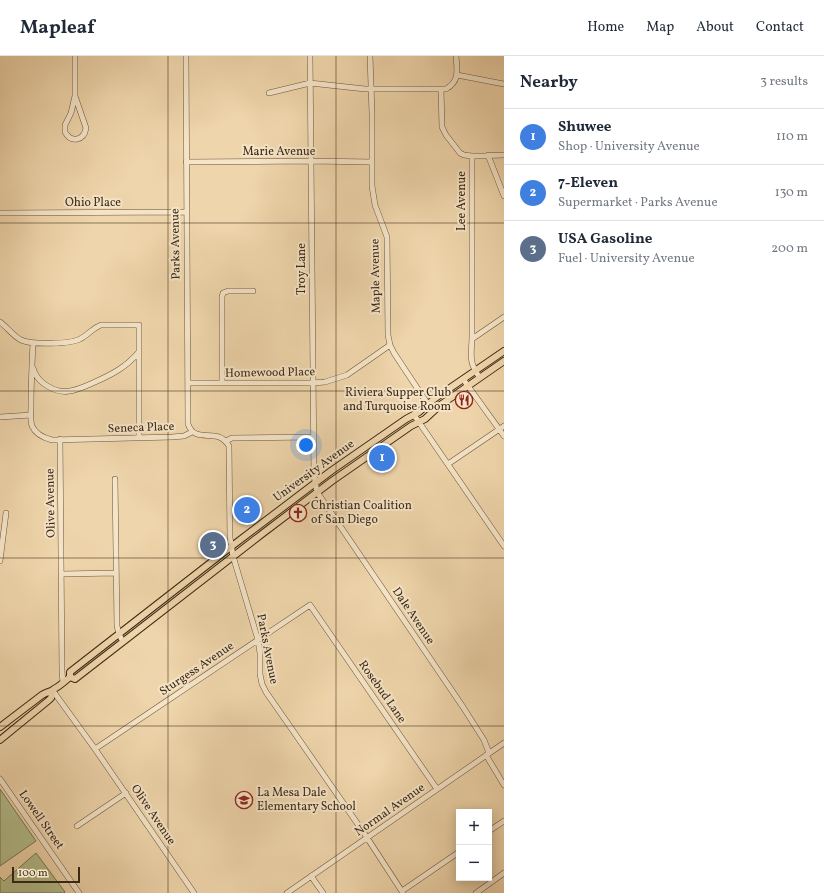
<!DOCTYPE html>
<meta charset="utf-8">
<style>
:root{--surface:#fff;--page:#f2f2f3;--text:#1f2937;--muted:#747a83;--line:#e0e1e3;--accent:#0b8043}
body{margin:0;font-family:Vollkorn,serif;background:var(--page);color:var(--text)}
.controls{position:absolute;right:12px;bottom:12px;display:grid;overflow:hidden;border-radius:0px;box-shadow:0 2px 10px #0003}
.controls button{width:36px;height:36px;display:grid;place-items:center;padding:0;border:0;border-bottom:1px solid var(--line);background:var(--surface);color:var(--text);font:20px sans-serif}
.scale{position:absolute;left:12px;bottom:10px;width:68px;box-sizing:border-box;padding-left:4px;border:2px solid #3d2a15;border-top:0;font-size:11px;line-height:14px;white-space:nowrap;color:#3d2a15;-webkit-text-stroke:3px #f5e4c8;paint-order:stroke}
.you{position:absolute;left:306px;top:389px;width:14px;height:14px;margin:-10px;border:3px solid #fff;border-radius:50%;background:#1a73e8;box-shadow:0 0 0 6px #1a73e833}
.badge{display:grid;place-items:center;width:26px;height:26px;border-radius:50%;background:var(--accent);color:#fff;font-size:13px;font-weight:700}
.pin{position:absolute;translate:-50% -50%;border:2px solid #fff;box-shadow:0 1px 4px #0006}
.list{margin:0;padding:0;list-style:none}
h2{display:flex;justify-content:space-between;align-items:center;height:52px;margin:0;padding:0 16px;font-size:17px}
h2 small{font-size:13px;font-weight:400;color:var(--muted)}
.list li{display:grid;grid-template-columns:26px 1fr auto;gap:12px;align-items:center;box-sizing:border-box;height:56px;padding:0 16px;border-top:1px solid var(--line)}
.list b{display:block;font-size:15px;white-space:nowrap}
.list p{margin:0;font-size:13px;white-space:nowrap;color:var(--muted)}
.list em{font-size:13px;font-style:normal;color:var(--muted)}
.map{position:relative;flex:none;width:504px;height:837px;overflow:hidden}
header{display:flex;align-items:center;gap:24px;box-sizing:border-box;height:56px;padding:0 20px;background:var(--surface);border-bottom:1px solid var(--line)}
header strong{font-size:19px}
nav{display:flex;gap:22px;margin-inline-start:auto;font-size:14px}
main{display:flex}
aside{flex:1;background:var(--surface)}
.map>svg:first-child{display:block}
.green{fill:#b4be8d;stroke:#787451}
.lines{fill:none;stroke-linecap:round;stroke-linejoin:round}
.minor-casing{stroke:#6a553a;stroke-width:6}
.major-casing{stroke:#3d2a15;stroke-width:8}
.minor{stroke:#f5e4c8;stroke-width:5}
.major{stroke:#efd5ab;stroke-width:6}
.grid{fill:none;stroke:#3d2a15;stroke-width:1;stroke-opacity:0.55}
.labels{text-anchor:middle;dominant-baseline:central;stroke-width:4;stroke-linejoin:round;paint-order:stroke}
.street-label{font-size:12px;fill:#3d2a15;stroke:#f5e4c8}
.poi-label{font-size:12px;fill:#3d2a15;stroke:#f5e4c8;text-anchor:start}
</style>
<header>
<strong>Mapleaf</strong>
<nav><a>Home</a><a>Map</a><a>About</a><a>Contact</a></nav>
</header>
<main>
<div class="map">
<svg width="504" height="837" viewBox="0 0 504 837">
<rect width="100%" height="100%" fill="#efd5ab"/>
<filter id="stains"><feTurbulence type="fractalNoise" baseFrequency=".005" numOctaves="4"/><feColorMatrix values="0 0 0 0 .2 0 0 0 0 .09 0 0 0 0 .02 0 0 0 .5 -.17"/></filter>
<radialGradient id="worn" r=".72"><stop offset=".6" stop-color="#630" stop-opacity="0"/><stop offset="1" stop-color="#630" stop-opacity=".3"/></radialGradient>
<path class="green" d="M0,733L36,785L0,810Z
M36,797L65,836L64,837H0V821L4,825Z"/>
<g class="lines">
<defs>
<path id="minor" d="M186,0L188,368C196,390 217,369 229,390L230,482L233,500L258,584L260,597V618L262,628L266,636L364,777L403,837
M310,0L314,419L317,436L463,651L484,684L489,697
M370,0L372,58V130L375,149L387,181L388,279L390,289L394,297L433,356
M457,19L504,28
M441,33L442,71L446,79L460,97L464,99L472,100L504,99
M269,37L310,27L365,33H446C460,25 457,14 456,0
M75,40L86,72C84,85 71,87 65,76V69L71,57Z
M75,40V0
M488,99L504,140
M472,100V283C471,301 469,307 480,322
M186,106L311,105L372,106
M0,157L186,156
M0,266C8,272 13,280 21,284C31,289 71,288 80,283C88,279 93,272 101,269H139V382
M472,283L504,261
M33,287C32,308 31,328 31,349C31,355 30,364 32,370C36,379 44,382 52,384L172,381L184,380L192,376
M33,312C35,319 38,323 43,327C62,342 77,334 95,326C113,318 126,311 139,296
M463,323L504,380
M188,327H313L325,326L347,319L390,289
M222,327V241L223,237L228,235H253
M414,359L504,490
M0,361L31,359
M60,383L62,615L63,627
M226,385L232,382L313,381
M448,408L504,370
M115,423L117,570L119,578L123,586
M0,505L6,457
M62,518L116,517
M53,635L95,693L194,837
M95,693L310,549L437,733
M486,699L504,729
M0,723L79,837
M77,770L126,737
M489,775L504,765
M311,820L323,837
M402,835L459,796
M287,837L504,687
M476,837L504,817"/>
<path id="major" d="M70,621L75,623L262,478L332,425L411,370L425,363L439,350L504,305
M0,671L42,639C46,636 51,636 54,633C60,630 65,625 70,621V616L232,490L331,415L406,363L419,356L434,343L504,295
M0,684L49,644L51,642L53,635"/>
</defs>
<use href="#minor" class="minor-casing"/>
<use href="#major" class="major-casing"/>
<use href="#minor" class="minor"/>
<use href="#major" class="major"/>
</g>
<path class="grid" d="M168,0V837M336,0V837M0,167H504M0,335H504M0,502H504M0,670H504"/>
<defs>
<symbol id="restaurant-ring" viewBox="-11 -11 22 22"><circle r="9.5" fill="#f5e4c8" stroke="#8f2418" stroke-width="1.5"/><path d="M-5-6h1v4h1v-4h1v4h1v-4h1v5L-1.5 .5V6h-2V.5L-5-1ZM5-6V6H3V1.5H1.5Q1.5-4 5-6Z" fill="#8f2418"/></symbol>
<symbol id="church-ring" viewBox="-11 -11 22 22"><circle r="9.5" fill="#f5e4c8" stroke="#8f2418" stroke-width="1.5"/><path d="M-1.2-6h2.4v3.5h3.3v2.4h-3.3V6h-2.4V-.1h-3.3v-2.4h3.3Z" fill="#8f2418"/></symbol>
<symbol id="school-ring" viewBox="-11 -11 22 22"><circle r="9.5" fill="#f5e4c8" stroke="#8f2418" stroke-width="1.5"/><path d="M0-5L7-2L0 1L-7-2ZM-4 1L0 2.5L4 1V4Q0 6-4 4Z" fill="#8f2418"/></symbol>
</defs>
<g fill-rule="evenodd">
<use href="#restaurant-ring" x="454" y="334" width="20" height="20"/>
<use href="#church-ring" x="288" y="447" width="20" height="20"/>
<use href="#school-ring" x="234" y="734" width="20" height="20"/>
</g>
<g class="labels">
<g class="street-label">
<text x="279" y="96">Marie Avenue</text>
<text transform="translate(462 145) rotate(-90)">Lee Avenue</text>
<text x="93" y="147">Ohio Place</text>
<text transform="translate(176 188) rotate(-91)">Parks Avenue</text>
<text transform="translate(302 213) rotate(-90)">Troy Lane</text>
<text transform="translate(376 220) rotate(-91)">Maple Avenue</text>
<text transform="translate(270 317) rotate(-1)">Homewood Place</text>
<text transform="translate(141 372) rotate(-2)">Seneca Place</text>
<text transform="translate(314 415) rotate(-36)">University Avenue</text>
<text transform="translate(51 447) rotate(-91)">Olive Avenue</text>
<text transform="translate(413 560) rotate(56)">Dale Avenue</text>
<text transform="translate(267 593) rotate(79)">Parks Avenue</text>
<text transform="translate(197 613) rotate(-34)">Sturgess Avenue</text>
<text transform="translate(382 636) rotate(55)">Rosebud Lane</text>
<text transform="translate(390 754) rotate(-35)">Normal Avenue</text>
<text transform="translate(153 759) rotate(56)">Olive Avenue</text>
<text transform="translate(41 764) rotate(55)">Lowell Street</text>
</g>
<g class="poi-label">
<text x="451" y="337" text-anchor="end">Riviera Supper Club<tspan x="451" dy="14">and Turquoise Room</tspan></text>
<text x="311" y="450">Christian Coalition<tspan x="311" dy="14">of San Diego</tspan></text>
<text x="257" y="737">La Mesa Dale<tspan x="257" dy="14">Elementary School</tspan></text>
</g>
</g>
<rect width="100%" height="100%" filter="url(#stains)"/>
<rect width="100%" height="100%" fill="url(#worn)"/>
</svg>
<div class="controls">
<button>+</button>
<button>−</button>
</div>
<div class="scale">100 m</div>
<div class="you"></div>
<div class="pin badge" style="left:382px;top:402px;background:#3f7fe0">1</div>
<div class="pin badge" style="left:247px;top:454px;background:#3f7fe0">2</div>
<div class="pin badge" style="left:213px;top:489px;background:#5c6f8a">3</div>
</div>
<aside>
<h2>Nearby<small>3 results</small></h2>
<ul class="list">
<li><span class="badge" style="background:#3f7fe0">1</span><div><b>Shuwee</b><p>Shop · University Avenue</p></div><em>110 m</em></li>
<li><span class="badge" style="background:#3f7fe0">2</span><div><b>7-Eleven</b><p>Supermarket · Parks Avenue</p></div><em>130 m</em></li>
<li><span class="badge" style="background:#5c6f8a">3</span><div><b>USA Gasoline</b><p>Fuel · University Avenue</p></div><em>200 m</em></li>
</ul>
</aside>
</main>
